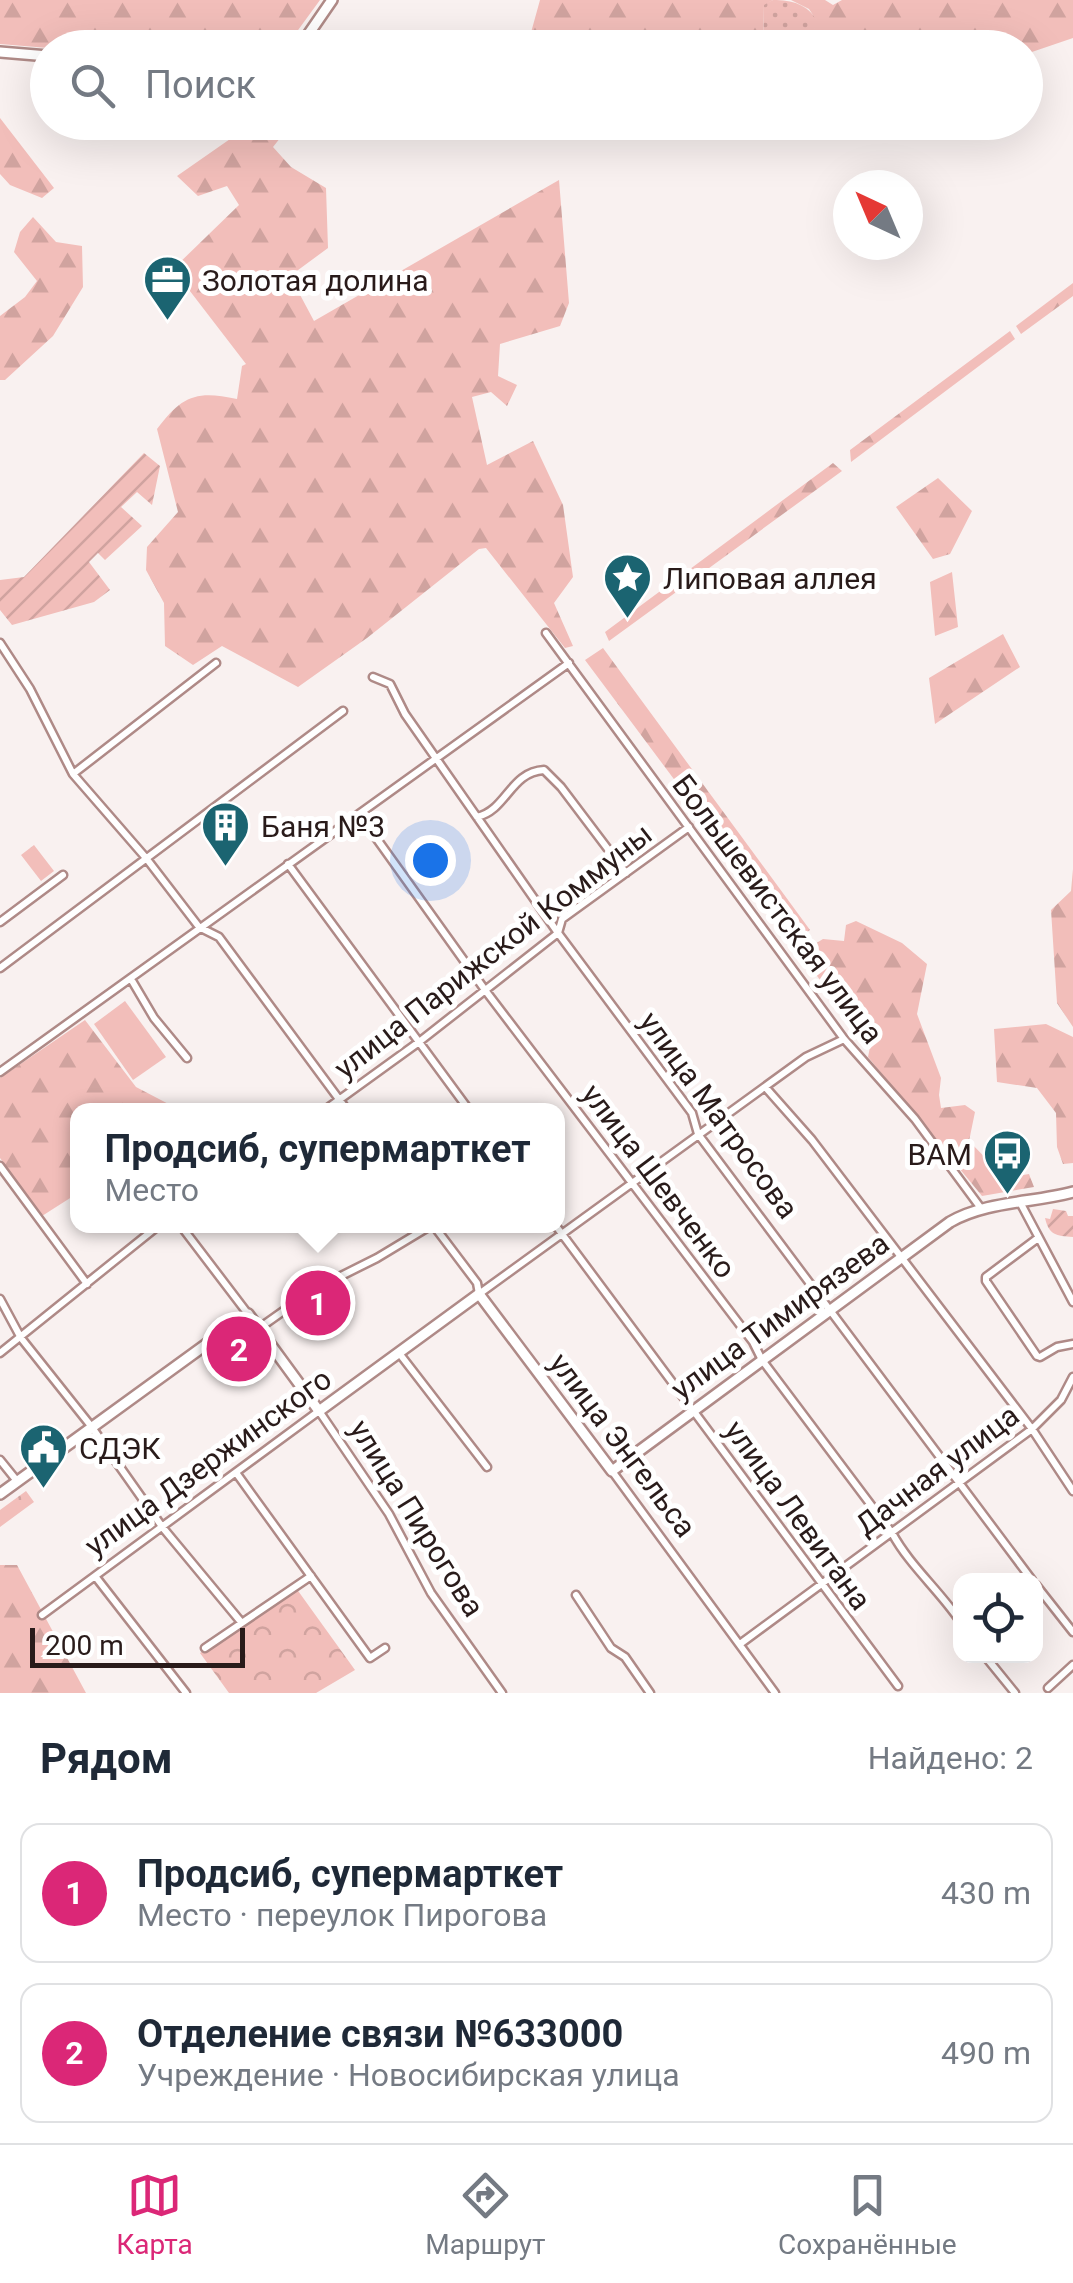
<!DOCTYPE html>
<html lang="ru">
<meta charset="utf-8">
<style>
:root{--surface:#fff;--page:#f2f2f3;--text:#1f2937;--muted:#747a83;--line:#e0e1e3;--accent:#db2777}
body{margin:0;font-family:Roboto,sans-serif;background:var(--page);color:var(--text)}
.controls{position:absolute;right:30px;bottom:30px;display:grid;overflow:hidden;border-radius:20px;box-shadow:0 10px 40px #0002}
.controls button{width:90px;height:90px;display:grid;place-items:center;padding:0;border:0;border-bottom:2px solid var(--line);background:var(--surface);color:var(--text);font:50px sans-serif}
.compass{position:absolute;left:833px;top:170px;width:90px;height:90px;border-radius:50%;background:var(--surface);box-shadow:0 10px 40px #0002;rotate:316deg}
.scale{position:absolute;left:30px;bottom:25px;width:215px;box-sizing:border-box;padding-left:10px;border:5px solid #291b1a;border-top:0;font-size:28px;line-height:35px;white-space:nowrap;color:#291b1a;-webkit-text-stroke:8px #fff;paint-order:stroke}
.you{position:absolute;left:430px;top:860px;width:35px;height:35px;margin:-25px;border:8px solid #fff;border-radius:50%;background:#1a73e8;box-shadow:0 0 0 15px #1a73e833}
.badge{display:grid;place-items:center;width:65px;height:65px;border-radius:50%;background:var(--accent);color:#fff;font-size:32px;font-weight:700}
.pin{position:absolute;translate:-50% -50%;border:5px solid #fff;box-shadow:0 2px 10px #0006}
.popup{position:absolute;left:70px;top:1103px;width:495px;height:130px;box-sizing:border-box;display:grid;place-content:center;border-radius:20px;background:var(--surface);filter:drop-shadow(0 2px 8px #0005);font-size:32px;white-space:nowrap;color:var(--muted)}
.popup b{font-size:38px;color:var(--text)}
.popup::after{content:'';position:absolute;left:50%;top:100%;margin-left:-20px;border:20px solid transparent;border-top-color:var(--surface)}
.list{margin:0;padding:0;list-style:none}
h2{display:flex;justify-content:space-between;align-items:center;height:130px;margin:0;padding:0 40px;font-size:42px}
h2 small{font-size:32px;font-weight:400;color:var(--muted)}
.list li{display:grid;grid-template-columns:65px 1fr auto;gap:30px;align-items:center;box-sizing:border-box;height:140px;margin:0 20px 20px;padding:0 20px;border:2px solid var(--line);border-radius:20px}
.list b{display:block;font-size:38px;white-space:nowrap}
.list p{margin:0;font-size:32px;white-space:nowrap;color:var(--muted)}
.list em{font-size:32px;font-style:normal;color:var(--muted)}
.icon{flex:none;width:55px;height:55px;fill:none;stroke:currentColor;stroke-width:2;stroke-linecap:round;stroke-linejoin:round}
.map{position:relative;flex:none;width:1073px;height:1693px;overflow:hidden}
.search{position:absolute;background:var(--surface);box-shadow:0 10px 40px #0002;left:30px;right:30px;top:30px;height:110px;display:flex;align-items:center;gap:25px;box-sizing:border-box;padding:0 35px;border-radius:55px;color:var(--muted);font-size:38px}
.sheet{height:450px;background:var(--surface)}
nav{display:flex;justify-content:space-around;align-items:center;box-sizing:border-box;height:140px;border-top:2px solid var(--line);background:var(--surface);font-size:28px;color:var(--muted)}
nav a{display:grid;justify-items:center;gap:5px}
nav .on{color:var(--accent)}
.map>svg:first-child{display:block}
.grass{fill:url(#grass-dots)}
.forest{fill:url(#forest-firs)}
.park{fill:url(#park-crowns)}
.garden{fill:url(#garden-furrows)}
.pitch{fill:#f2beba}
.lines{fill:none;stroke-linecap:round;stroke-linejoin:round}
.street-casing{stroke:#af8a87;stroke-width:11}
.secondary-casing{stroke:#af8a87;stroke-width:14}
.street{stroke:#fff;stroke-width:6}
.secondary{stroke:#fff;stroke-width:9}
.labels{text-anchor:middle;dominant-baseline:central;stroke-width:10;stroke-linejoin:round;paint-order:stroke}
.poi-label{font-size:30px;fill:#291b1a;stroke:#fff;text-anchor:start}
.street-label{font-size:30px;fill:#291b1a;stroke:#fff}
</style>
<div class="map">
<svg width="1073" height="1693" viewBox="0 0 1073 1693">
<defs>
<pattern id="grass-dots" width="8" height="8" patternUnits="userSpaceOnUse" patternTransform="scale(2.5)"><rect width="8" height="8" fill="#f2beba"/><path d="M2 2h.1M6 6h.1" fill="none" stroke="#d0a39f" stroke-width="1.8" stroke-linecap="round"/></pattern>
<pattern id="forest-firs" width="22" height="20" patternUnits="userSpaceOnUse" patternTransform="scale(2.5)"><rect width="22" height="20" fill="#f2beba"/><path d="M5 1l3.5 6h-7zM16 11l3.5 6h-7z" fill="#d0a39f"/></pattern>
<pattern id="park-crowns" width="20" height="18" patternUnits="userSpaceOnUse" patternTransform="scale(2.5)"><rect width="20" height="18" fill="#f2beba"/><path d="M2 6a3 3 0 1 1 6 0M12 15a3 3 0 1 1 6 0" fill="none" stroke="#d0a39f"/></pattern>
<pattern id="garden-furrows" width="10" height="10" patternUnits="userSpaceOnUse" patternTransform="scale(2.5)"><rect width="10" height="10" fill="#f2beba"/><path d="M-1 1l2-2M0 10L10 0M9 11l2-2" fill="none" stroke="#d0a39f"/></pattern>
</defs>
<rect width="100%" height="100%" fill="#f9f1f0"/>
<path class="grass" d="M773,0C793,0 806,4 818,21L807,47H763L764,4Z"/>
<path class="forest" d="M0,0H320L285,48H48L0,44Z
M540,0H773L764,5L763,47H527Z
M791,0H825L833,5L842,0H1073V38L1026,54V48L807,47L817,21L809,9Z
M0,118L54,188L42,198L10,185L0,174Z
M253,123H292L273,147L291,167L326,188L328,248L290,276L314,321L559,180L569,303L560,326L500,344L498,376L517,385L507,406L491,392L472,397L487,465L533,441L563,505L573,577L554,603L573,646L565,648L486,548L479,549L367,638L298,687L222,646L193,665L165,646L164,603L146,570L147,547L178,512L157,429C182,396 196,390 237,399L242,366L246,364L173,269L239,205L227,186L198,196L177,176Z
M33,217L56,242L82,246L83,287L53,336L5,380H0V316L25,297L37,281L14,252L20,232Z
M1073,283V296L1021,334L1016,326Z
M1010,331L1015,339L851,462L850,450Z
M833,463L842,471L609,641L605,632Z
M938,478L972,511L950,554L933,559L896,507Z
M952,572L958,627L935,636L930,582Z
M1003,634L1020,667L935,724L929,678Z
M603,648L810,930L794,940L585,660Z
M1073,869V1027L1057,1003L1051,910L1071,891Z
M856,921L902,943L927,964L917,1014L941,1078L939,1095L941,1108L965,1105L975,1112L969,1141L1005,1178L1029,1174L1034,1187L982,1196L868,1057L870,1047L800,953L823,939L844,941L846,925Z
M85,1020L136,1087L180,1110H78V1193L42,1216L0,1158V1078Z
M1046,1024L1073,1037V1163L1063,1164L1057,1147L1056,1113L1037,1088L997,1082L994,1029Z
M0,1565H17L86,1693H0Z"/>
<path class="park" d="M34,845L54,871L41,881L21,855Z
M26,1491L34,1502L0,1527V1510Z
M296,1588L355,1670L316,1693H229L200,1653Z"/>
<path class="garden" d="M144,453L160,466L152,505L137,492L121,507L142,526L105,560L98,553L89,562L110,590L94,602L12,625L0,610V580L24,577Z
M1053,1209L1066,1211L1068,1216H1073V1237C1056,1236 1049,1235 1045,1218L1050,1219Z"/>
<path class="pitch" d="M125,1001L166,1057L133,1080L94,1024Z"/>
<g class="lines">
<defs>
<path id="street" d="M546,633L844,1039L915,1119L980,1207
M0,643L30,689L73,774L146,858L199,927L219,937L347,1110
M373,677L390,684L405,714L558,933L692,1113L698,1134L1032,1580
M73,774L216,663
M359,814L485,990L753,1342L762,1360L892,1533C910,1566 939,1590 960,1621
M477,817C507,810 510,772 544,770L561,787L626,873
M288,864L469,1110
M0,922L63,875
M0,968L343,711
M131,979L154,1018L187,1058
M0,1072L569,663
M766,1088L812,1140L1032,1429L1073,1491
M325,1110L419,1042L558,933L562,919L689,827
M0,1166L87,1284
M1021,1204L1073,1302
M181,1226L248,1314
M434,1226L477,1283L479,1294L806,1057L844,1039
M556,1226L898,1686
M1038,1238L986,1277V1281L1037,1356L1040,1357L1057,1347L1073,1344
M0,1299L21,1338L91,1426L163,1528L241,1622
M258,1329L313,1290L377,1258L430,1226
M0,1353L158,1226
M399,1353L487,1467
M0,1460L17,1481
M612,1471L775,1693
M237,1474L370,1658L385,1648
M95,1576L186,1693
M1036,1585L1073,1632
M576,1595L611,1648L625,1657L650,1693
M42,1615L319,1411L389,1514L431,1593L502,1693
M740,1644L1032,1429L1061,1400L1073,1377
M205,1648L311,1576
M985,1656L1015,1693
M1048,1688L1073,1665"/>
<path id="secondary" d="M299,48L332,0
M0,52L48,56
M0,1494L248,1314L319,1411L479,1294L612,1471L950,1222C987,1201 1032,1203 1073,1192"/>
</defs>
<use href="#street" class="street-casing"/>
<use href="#secondary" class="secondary-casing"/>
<use href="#street" class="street"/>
<use href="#secondary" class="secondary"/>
</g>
<defs>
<symbol id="office-pin" viewBox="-11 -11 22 30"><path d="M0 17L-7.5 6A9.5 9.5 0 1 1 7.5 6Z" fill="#1b6471" stroke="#fff"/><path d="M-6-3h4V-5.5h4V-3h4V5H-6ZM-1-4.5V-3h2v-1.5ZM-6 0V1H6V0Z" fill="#fff"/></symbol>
<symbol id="sight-pin" viewBox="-11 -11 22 30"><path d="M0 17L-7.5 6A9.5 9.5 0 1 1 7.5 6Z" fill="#1b6471" stroke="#fff"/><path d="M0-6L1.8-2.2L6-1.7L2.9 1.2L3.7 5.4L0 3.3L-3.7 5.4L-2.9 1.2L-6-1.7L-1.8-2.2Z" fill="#fff"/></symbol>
<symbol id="building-pin" viewBox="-11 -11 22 30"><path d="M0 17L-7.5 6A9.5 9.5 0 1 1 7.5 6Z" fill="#1b6471" stroke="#fff"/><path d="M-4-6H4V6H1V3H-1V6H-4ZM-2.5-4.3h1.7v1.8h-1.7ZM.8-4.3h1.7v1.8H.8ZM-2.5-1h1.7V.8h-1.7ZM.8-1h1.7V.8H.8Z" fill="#fff"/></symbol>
<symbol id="bus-pin" viewBox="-11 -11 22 30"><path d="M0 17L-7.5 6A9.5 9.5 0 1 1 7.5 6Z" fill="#1b6471" stroke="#fff"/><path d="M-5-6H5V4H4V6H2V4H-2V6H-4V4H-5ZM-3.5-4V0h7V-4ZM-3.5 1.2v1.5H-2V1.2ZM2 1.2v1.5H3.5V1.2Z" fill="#fff"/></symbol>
<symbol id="civic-pin" viewBox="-11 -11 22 30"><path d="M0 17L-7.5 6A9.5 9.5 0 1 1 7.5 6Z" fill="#1b6471" stroke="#fff"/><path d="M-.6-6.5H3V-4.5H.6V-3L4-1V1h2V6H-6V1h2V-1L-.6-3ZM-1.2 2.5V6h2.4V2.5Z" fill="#fff"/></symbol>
</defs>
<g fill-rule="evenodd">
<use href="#office-pin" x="140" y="252" width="55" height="75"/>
<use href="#sight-pin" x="600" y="550" width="55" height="75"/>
<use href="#building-pin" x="198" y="798" width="55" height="75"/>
<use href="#bus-pin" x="980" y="1126" width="55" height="75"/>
<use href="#civic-pin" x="16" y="1420" width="55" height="75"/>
</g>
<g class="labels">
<g class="poi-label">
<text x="202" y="280">Золотая долина</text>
<text x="663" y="578">Липовая аллея</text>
<text x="261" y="826">Баня №3</text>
<text x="972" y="1154" text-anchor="end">BAM</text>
<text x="79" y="1448">СДЭК</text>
</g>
<g class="street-label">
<text transform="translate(778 909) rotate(53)">Большевистская улица</text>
<text transform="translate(493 951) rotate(-38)">улица Парижской Коммуны</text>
<text transform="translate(719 1115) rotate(54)">улица Матросова</text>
<text transform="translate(659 1181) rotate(53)">улица Шевченко</text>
<text transform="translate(780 1316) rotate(-36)">улица Тимирязева</text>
<text transform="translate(623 1445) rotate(53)">улица Энгельса</text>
<text transform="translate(208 1462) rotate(-36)">улица Дзержинского</text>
<text transform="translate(937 1470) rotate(-37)">Дачная улица</text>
<text transform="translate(798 1515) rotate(54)">улица Левитана</text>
<text transform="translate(417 1518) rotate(58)">улица Пирогова</text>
</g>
</g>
</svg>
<div class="controls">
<button><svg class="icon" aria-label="locate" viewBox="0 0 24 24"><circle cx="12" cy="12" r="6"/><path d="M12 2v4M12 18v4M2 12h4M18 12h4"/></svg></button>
</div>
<svg class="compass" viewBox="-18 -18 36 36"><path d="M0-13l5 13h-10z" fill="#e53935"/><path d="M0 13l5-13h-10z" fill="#747a83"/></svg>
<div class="scale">200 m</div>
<div class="you"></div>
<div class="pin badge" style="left:318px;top:1303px">1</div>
<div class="popup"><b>Продсиб, супермарткет</b>Место</div>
<div class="pin badge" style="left:239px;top:1349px">2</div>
<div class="search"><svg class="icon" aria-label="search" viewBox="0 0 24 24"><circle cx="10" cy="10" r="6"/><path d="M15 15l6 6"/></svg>Поиск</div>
</div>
<section class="sheet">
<h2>Рядом<small>Найдено: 2</small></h2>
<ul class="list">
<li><span class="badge">1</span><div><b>Продсиб, супермарткет</b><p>Место · переулок Пирогова</p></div><em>430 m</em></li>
<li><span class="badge">2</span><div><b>Отделение связи №633000</b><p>Учреждение · Новосибирская улица</p></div><em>490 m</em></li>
</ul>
</section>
<nav>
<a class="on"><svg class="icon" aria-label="map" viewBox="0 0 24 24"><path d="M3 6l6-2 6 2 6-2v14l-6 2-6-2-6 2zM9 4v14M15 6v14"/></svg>Карта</a>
<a><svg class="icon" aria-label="directions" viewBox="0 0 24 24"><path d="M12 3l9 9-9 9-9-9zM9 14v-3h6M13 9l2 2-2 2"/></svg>Маршрут</a>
<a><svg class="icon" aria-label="saved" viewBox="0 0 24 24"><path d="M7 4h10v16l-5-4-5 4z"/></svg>Сохранённые</a>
</nav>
